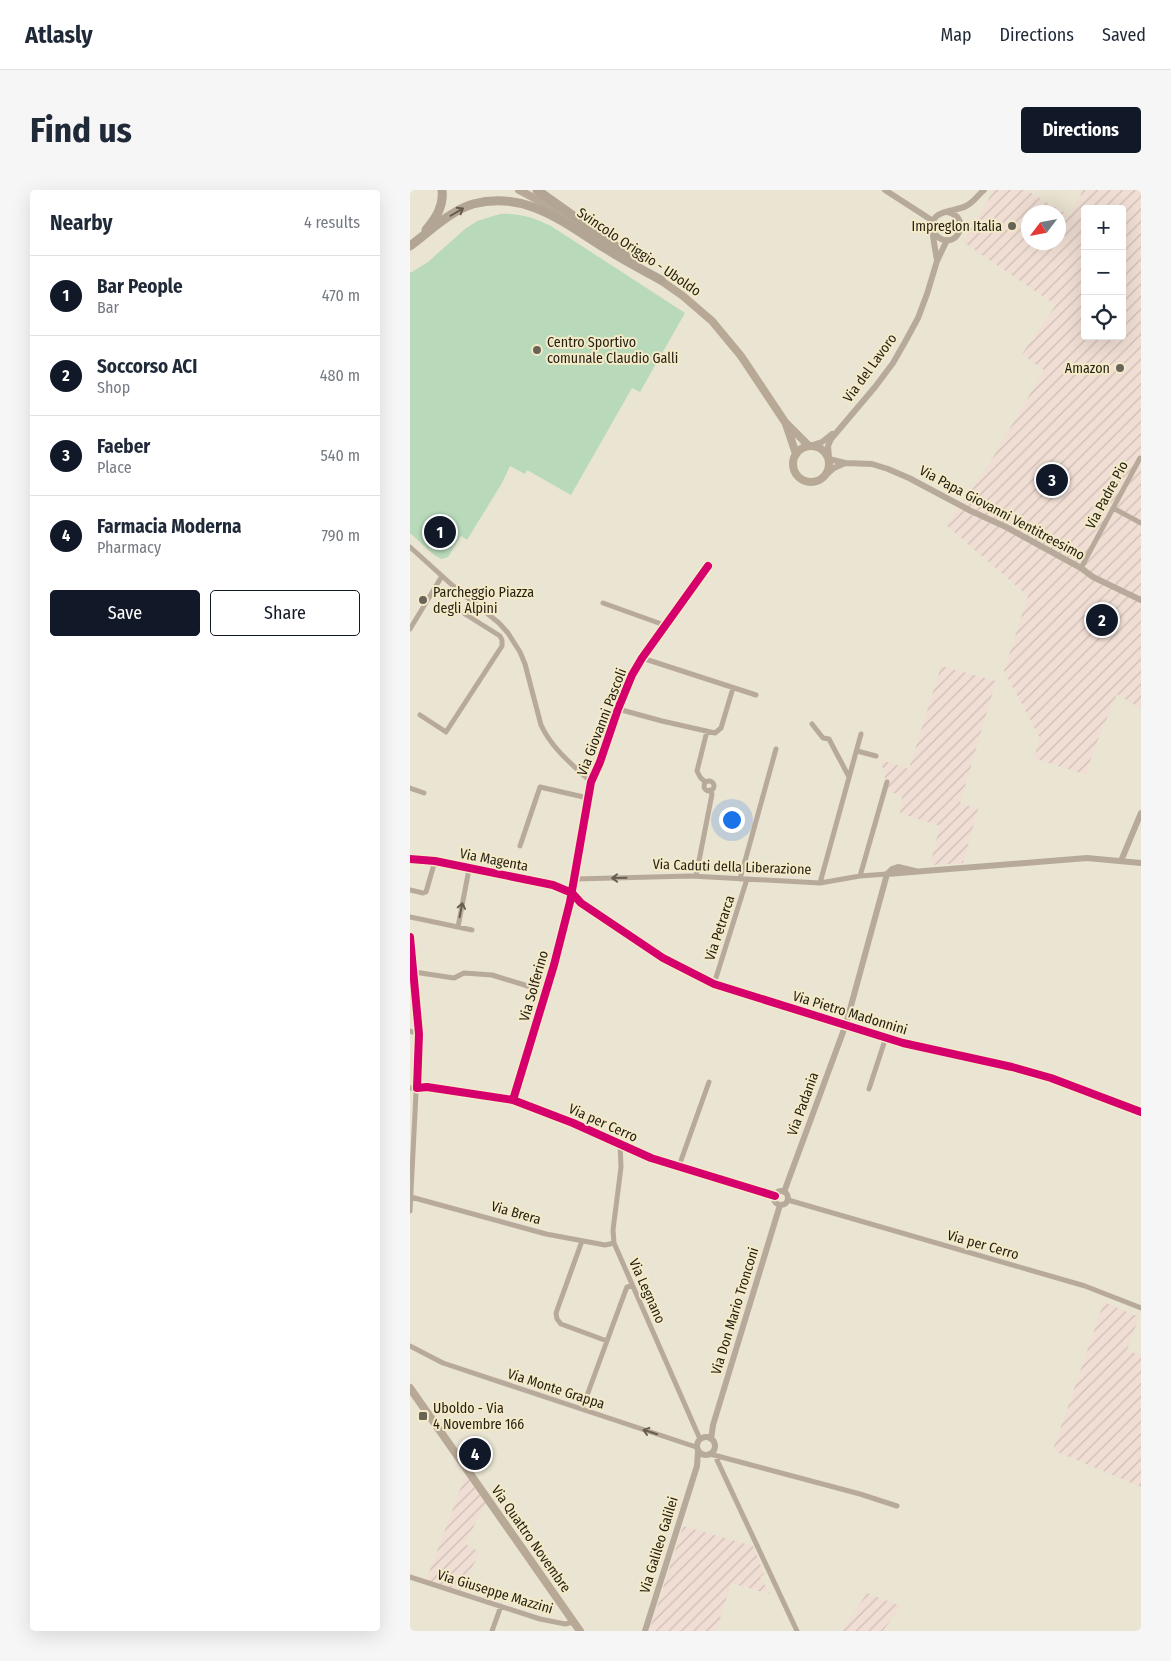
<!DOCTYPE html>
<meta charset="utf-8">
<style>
:root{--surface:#fff;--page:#f6f6f7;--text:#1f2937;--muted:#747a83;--line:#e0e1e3;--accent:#111827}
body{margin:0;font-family:"Fira Sans Condensed",sans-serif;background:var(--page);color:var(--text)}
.controls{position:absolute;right:15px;top:15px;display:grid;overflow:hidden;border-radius:5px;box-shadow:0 5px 20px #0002}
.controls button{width:45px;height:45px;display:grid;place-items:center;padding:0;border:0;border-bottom:1px solid var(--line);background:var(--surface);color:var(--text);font:25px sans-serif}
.compass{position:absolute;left:611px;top:15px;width:45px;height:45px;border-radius:50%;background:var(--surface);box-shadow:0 5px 20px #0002;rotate:238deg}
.you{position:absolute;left:321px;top:629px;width:18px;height:18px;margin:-12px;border:4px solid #fff;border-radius:50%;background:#1a73e8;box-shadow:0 0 0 8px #1a73e833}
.badge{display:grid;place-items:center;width:32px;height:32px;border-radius:50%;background:var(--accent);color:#fff;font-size:16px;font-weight:700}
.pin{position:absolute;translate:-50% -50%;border:2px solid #fff;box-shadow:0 1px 5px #0006}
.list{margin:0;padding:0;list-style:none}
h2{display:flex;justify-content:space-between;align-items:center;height:65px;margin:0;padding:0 20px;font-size:21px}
h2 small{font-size:16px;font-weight:400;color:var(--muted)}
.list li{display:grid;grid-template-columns:32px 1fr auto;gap:15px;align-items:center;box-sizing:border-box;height:80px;padding:0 20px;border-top:1px solid var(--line)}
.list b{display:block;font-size:19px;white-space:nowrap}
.list p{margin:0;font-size:16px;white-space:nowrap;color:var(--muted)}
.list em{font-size:16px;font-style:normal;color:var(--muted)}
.actions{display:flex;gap:10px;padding:15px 20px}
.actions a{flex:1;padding:11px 0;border:1px solid var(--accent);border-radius:5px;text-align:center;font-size:18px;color:var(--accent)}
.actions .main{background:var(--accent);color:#fff}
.icon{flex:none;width:28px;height:28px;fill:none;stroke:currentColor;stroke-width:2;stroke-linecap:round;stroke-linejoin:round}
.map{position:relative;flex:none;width:731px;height:1441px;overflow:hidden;border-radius:5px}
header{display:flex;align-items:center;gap:30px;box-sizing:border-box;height:70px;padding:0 25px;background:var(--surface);border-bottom:1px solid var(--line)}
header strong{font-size:24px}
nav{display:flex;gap:28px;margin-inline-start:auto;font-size:18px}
.intro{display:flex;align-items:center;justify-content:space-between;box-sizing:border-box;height:120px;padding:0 30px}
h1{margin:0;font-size:35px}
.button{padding:12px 22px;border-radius:5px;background:var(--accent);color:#fff;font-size:18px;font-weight:700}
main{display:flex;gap:30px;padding:0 30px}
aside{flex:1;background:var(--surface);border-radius:5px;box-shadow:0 5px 20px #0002}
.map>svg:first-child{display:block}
.industrial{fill:url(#industrial-furrows);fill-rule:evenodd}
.pitch{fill:#b8daba}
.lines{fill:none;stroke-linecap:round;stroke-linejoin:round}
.minor{stroke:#b8aa9b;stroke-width:5}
.tertiary{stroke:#b8aa9b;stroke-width:6}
.primary{stroke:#b7a996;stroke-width:8}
.motorway{stroke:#b3a593;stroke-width:9}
.cycleway-casing{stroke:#f4eac8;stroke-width:11}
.cycleway{stroke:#d6006c;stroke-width:8}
.oneway{stroke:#645b4d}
.oneway2{stroke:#665e50}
.poi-dot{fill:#696456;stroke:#f4eac8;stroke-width:2}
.labels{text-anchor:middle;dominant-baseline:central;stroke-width:4;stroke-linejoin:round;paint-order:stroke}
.poi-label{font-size:14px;fill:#231f13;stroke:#f4eac8;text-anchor:start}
.street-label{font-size:14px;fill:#231f13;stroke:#f4eac8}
</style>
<header>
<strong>Atlasly</strong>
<nav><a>Map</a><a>Directions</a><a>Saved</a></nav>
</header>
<div class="intro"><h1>Find us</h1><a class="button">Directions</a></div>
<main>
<aside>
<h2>Nearby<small>4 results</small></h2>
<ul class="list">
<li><span class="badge">1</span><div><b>Bar People</b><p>Bar</p></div><em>470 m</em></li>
<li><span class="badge">2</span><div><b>Soccorso ACI</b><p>Shop</p></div><em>480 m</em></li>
<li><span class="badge">3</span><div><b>Faeber</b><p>Place</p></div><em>540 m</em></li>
<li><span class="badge">4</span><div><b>Farmacia Moderna</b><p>Pharmacy</p></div><em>790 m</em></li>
</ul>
<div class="actions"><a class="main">Save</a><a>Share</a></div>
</aside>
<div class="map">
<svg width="731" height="1441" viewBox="0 0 731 1441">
<defs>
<pattern id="industrial-furrows" width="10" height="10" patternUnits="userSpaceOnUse" patternTransform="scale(1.25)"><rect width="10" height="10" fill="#f0ded4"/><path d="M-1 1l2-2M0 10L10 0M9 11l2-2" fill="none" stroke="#cebeb5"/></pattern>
</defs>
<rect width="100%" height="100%" fill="#eae4d2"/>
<path class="industrial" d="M584,0H616L660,26L673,0H731V519L707,504L684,559L676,585L624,568L630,548L594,481L618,406L536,335L582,269L634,180L612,164L646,115L553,52ZM675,19H712V146H675ZM618,22H648V52H618Z
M531,476L586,491L550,613L568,619L553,673L520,675L530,636L490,623L492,606L478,601L471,570L499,579Z
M694,1112L729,1127L717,1160L731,1166V1297L643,1260Z
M56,1284L76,1312L55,1354L70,1362L49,1402L16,1391Z
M273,1336L343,1356L354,1384L350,1387L360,1404L321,1393L306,1441H239Z
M457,1403L491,1416L473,1441H432Z"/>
<path class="pitch" d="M90,24C109,23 123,27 141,36L275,123L230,202L222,198L161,305L117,280L115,284L100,276L92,293L57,350L51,346L38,367L31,369L24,365L0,343V82H2L18,72L55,39L67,31Z"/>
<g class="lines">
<path class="minor" d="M703,318L731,333
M0,357L42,395L89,433L98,443L110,462L115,474L131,535C142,559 163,575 181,592
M671,378L730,268
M193,413L257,436
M0,439L32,386
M232,468L346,505
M208,519L252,531L305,543L311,538L323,498
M10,525L36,542L92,456V450L90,446L55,424L63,412
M402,534L413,548L419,549L439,587
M447,561L466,566
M294 596a5 5 0 1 1 10 0a5 5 0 1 1-10 0Z
M295,592L290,587L287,581L297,541
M0,598L14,603
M110,656L130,597L178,608
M0,669L25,671L143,695L162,703L171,713L253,768L304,794L493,853L602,877L641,888L731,922
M286,686L302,604L300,600
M450,686L477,592
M165,689L281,686L410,693L450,686L477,684
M330,689L366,559
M410,693L451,544
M0,700L13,703L16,702L25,671
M0,727L48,737L59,679
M48,737L62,740
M0,747L9,844L0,1021
M4,782L44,788L54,783L82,785L121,797
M304,794L337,689
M0,841L9,844
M0,898L17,897L103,910L163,933L241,968L365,1006
M459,899L476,847
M103,910L144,775L160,712L181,592L190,572L208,519L222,485L232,468L298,376
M210,953L211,977L203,1040L204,1053L290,1249
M269,976L299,892
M1,1007L136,1044L195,1055L204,1053
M378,1010L675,1096L731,1118
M172,1051L146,1123L147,1129L151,1134L197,1151
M0,1156L33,1173L286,1257
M172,1219L215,1102L217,1097L222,1095
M300,1264L450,1304L487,1316
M308,1267L307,1270L387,1441
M0,1387L130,1429L155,1434L164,1432
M82,1441L91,1416"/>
<path class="tertiary" d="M475,0L523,31
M524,43C543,66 565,29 538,22
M527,70C525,59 523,48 522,38C521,19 545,22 556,16C563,13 568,5 574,0
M403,255L412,252L422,244
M419,267L418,256L421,249L465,197L483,173L495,152L508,128L517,104L527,71L537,50
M435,273L462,274L478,279L499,288L561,321L596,337L671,378L683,387L731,410
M417,284L424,278L435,273L419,269
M711,671L731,623
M477,684L677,668L731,673
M364 1008a7 7 0 1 1 14 0a7 7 0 1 1-14 0Z
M374,1002L436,834L477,684L482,679L488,677L505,681
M287 1256a9 9 0 1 1 18 0a9 9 0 1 1-18 0Z
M301,1249L303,1235L370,1015
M235,1441L287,1276L288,1261"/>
<path class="primary" d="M109,0L139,16L193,52
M246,87L273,106L302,131L331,166L375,232L398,255
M376,234L386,264
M383 274a18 18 0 1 1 36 0a18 18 0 1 1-36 0Z
M0,1198L170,1441"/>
<path class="motorway" d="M127,0L227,71
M16,40C26,28 34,16 32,0
M0,56C19,42 40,21 63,14C118,0 155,34 198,60C215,71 233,80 251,90"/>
<defs>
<path id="cycleway" d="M0,669L25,671L143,695L162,703L171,713L253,768L304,794L493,853L602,877L641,888L731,922
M0,747L9,844L7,898L17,897L103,910L163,933L241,968L365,1006
M103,910L144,775L160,712L181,592L190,572L208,519L222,485L232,468L298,376"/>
</defs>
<use href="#cycleway" class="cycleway-casing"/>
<use href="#cycleway" class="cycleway"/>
</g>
<defs><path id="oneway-shaft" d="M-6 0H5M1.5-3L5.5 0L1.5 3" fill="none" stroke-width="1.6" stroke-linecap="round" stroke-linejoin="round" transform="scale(1.25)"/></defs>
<use class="oneway" href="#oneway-shaft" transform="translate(47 22) rotate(-30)"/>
<g class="oneway2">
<use href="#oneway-shaft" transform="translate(209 688) rotate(179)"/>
<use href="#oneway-shaft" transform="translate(51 720) rotate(-79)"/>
<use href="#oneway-shaft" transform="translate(240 1242) rotate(-162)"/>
</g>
<g class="poi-dot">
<circle cx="602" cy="36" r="5"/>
<circle cx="127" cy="160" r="5"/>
<circle cx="710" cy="178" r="5"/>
<circle cx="13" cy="410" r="5"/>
<rect x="8" y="1221" width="10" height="10" rx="2.5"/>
</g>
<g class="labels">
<g class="poi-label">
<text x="592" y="36" text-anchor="end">Impreglon Italia</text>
<text x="137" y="152">Centro Sportivo<tspan x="137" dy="16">comunale Claudio Galli</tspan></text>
<text x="700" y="178" text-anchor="end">Amazon</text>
<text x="23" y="402">Parcheggio Piazza<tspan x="23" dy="16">degli Alpini</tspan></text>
<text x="23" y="1218">Uboldo - Via<tspan x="23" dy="16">4 Novembre 166</tspan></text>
</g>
<g class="street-label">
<text transform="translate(229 62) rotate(34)">Svincolo Origgio - Uboldo</text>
<text transform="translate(460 178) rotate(-54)">Via del Lavoro</text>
<text transform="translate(697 305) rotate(-62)">Via Padre Pio</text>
<text transform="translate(592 323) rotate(28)">Via Papa Giovanni Ventitreesimo</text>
<text transform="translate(192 532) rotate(-69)">Via Giovanni Pascoli</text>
<text transform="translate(84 670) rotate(11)">Via Magenta</text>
<text transform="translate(322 677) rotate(2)">Via Caduti della Liberazione</text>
<text transform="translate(310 738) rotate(-72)">Via Petrarca</text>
<text transform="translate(124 796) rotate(-74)">Via Solferino</text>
<text transform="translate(440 823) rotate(17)">Via Pietro Madonnini</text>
<text transform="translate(393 914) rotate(-70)">Via Padania</text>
<text transform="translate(193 933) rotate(24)">Via per Cerro</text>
<text transform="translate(106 1023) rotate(16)">Via Brera</text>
<text transform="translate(573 1055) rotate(16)">Via per Cerro</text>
<text transform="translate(237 1101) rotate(66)">Via Legnano</text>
<text transform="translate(325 1121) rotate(-73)">Via Don Mario Tronconi</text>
<text transform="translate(146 1199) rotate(18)">Via Monte Grappa</text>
<text transform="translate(121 1349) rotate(55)">Via Quattro Novembre</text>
<text transform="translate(249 1355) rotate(-73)">Via Galileo Galilei</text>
<text transform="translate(85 1402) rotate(17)">Via Giuseppe Mazzini</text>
</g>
</g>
</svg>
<div class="controls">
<button>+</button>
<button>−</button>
<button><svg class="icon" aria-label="locate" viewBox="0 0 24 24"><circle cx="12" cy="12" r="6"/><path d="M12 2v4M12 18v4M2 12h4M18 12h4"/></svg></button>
</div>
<svg class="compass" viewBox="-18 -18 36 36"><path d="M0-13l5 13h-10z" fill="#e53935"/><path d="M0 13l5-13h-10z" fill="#747a83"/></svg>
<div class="you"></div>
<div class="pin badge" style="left:30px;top:342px">1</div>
<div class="pin badge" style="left:692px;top:430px">2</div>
<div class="pin badge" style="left:642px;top:290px">3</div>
<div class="pin badge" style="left:65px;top:1264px">4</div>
</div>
</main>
